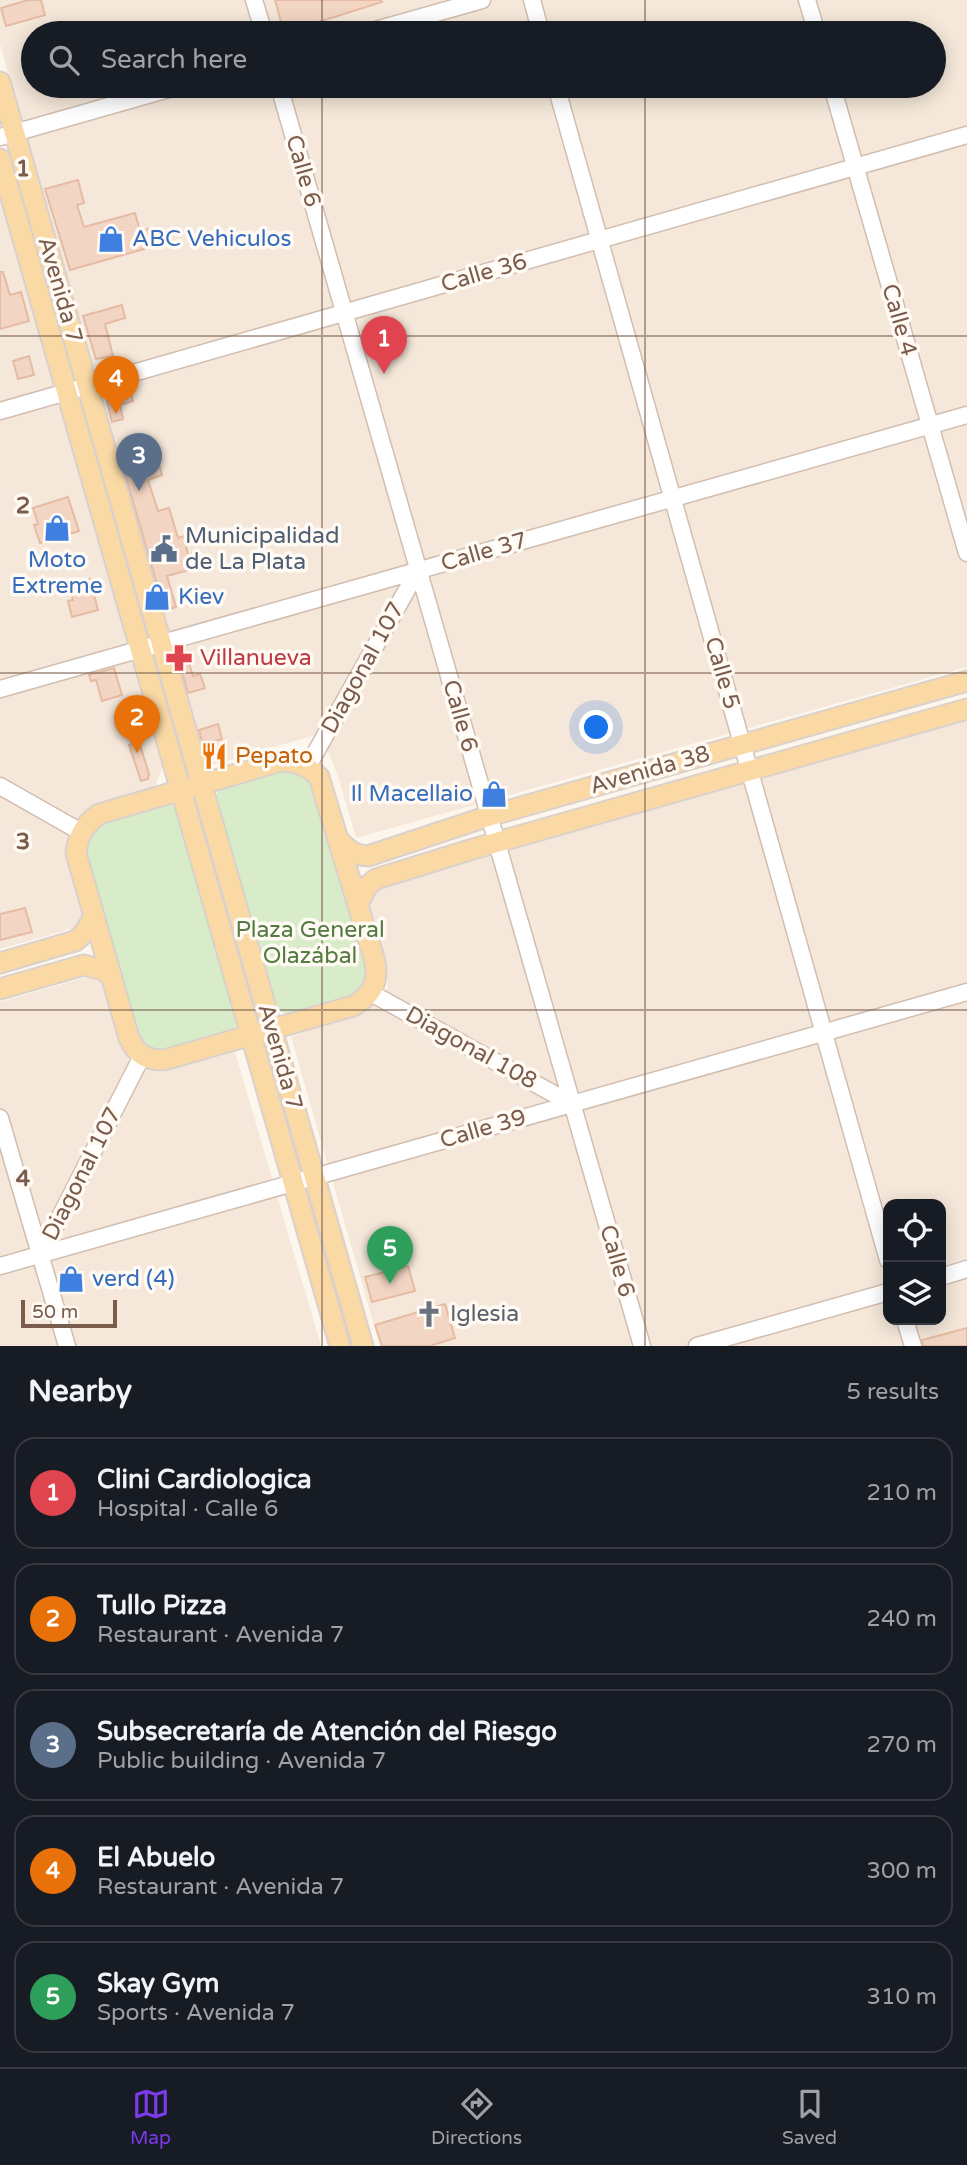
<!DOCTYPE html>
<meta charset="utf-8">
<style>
:root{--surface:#171b24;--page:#20242c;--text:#f1f3f6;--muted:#9ea1a6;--line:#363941;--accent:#7c3aed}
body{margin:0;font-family:"Varela Round",sans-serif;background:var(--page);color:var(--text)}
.controls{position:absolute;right:21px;bottom:21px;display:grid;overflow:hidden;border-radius:14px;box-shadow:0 4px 18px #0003}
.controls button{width:63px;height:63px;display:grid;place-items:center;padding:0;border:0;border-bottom:2px solid var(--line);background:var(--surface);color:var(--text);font:35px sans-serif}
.scale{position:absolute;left:21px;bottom:18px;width:96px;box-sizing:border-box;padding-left:7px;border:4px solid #7a5c4d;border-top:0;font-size:19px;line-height:24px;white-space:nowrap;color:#7a5c4d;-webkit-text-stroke:5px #fffaf3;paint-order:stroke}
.you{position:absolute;left:597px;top:728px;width:24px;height:24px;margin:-18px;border:5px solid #fff;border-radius:50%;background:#1a73e8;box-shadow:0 0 0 10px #1a73e833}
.badge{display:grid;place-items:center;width:46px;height:46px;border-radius:50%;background:var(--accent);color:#fff;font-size:23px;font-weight:700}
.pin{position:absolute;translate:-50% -58px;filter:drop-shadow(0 2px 4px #0008)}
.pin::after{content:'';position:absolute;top:37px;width:24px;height:21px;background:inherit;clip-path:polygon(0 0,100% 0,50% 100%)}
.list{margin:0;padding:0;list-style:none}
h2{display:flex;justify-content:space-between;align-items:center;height:91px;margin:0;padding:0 28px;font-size:30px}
h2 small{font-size:23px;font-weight:400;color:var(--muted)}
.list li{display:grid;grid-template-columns:46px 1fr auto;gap:21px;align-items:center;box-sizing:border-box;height:112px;margin:0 14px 14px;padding:0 14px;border:2px solid var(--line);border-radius:21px}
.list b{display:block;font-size:26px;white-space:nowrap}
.list p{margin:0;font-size:23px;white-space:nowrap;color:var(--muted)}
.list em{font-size:23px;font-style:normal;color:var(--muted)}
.icon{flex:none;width:38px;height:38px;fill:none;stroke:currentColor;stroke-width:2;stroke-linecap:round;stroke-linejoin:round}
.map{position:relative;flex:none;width:967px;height:1346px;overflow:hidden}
.search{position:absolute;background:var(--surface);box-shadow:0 4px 18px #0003;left:21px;right:21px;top:21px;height:77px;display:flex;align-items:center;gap:18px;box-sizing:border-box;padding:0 24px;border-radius:38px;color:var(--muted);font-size:26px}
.sheet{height:721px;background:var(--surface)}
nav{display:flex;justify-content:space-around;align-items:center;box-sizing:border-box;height:98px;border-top:2px solid var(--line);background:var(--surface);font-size:19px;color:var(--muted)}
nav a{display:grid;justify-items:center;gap:4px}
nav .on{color:var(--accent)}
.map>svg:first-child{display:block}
.residential{fill:#f5e8da;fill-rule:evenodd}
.green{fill:#d8ecc9}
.building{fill:#f3d5c3;stroke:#e6bba3;stroke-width:2}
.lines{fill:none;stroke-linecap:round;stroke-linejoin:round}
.minor-casing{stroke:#d1beb0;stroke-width:19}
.major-casing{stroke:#dad1cd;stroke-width:23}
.minor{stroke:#fff;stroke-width:16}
.major{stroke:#fbd9a5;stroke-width:19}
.grid{fill:none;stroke:#7a5c4d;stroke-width:2;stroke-opacity:0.55}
.labels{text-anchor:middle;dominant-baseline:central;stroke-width:7;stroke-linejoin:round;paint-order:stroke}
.street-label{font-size:23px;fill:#7a5c4d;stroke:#fffaf3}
.shop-label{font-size:23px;fill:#366cbe;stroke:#fffaf3;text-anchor:start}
.service-label{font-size:23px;fill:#4e5e75;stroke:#fffaf3;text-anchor:start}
.health-label{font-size:23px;fill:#be3a42;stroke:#fffaf3;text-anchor:start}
.food-label{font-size:23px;fill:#c56008;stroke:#fffaf3;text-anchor:start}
.park-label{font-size:23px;fill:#537a41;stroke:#fffaf3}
.worship-label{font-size:23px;fill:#5b616d;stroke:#fffaf3;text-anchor:start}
.grid-label{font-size:23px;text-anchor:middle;font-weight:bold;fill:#7a5c4d;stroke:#fffaf3;stroke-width:7;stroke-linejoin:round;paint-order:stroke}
</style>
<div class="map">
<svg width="967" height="1346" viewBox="0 0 967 1346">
<rect width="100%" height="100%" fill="#fdf6ec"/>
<path class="residential" d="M0,0H967V667L356,838L338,776L329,753L312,736L202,768L91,381L0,44ZM33,33H934V86H33Z
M0,199L163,765L155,787L89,809L68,832L67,851L88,924L0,949Z
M967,715V1346H380L291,1037L364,1009L383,994L388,987L386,969L362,886ZM888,1204H941V1320H888Z
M98,974L124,1049L133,1063L144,1068L162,1072L235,1052L321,1346H0V1002Z"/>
<path class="green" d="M286,763L317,780L372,968L369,985L357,996L290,1017L274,1007L214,798L223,783Z
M163,799L179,809L239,1018L235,1028L164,1052L149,1050L137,1041L83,852L87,833L103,816Z"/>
<path class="building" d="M28,0H41L45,15L6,26L1,8Z
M275,0H381L382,2L284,33Z
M78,180L84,203L77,205L84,227L135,213L140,231L157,227L162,244L70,270L45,189Z
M0,272H3L10,295L21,292L29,321L0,329Z
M122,305L125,318L105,324L113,356L96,359L83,316Z
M29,356L34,375L18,379L13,361Z
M130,390L133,401L120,405L123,419L112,422L107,402L109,397Z
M158,461L162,475L148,480L158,511L169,508L178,538L184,536L188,555L199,552L203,566L167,576L176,607L165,611L124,471Z
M68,497L79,531L40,543L34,525L38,524L33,508Z
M90,579L98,610L72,617L68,601L73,600L69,584Z
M184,648L193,676L200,674L205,688L188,693L176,650Z
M114,668L122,695L102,701L96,680L91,681L89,675Z
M218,724L222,739L203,745L199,730Z
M139,742L149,774L148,779L141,781L129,745Z
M25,908L32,932L0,940V914Z
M408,1266L415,1291L372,1302L365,1277Z
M445,1304L455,1338L430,1346H382L375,1325Z
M967,1328V1346H923L922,1340Z"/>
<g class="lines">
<defs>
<path id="minor" d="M254,0L264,33
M532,0L541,33
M807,0L817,33
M365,33L482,0
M279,86L642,1346
M556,86L888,1260
M832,86L967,553
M0,137L179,86
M0,411L967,135
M0,689L967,415
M308,766L418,570
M0,786L81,832
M371,993L572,1104
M0,1118L67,1346
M41,1254L142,1056
M0,1266L967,992
M941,1277L967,1269
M905,1320L913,1346
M697,1346L888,1292"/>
<path id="major" d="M0,82L363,1346
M0,159L340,1346
M281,761C298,762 307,765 319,777L374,958C380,981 373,995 353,1006L164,1060C146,1060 137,1055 129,1038L76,853C78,836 84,825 99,814Z
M339,840C348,850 354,855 368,856L489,816L967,681
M358,904L367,886L376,879L473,849L967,709
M0,963L75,941C85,934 89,926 94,915
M0,989L84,965L103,970L112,977"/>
</defs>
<use href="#minor" class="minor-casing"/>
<use href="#major" class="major-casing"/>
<use href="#minor" class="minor"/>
<use href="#major" class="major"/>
</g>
<path class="grid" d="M322,0V33M645,0V33M322,86V1346M645,86V1346M0,336H967M0,673H967M0,1010H967"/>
<defs>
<symbol id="shop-bare" viewBox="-9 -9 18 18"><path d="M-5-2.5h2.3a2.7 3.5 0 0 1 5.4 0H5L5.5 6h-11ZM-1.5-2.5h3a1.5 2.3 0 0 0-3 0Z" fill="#3f7fe0" stroke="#fffaf3" stroke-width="2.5" paint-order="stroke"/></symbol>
<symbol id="civic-bare" viewBox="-9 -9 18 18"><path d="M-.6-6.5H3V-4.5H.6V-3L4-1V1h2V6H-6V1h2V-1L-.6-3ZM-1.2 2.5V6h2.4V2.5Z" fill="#5c6f8a" stroke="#fffaf3" stroke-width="2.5" paint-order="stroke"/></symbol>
<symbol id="pharmacy-bare" viewBox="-9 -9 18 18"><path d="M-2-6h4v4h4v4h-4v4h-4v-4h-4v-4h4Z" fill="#e0444e" stroke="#fffaf3" stroke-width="2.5" paint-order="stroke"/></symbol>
<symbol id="restaurant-bare" viewBox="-9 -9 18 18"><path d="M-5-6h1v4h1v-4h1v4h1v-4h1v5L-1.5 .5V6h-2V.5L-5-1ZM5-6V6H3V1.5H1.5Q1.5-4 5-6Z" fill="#e8710a" stroke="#fffaf3" stroke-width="2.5" paint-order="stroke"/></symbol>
<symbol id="church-bare" viewBox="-9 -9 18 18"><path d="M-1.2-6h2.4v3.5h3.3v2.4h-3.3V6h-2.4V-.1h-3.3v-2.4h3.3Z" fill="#6b7280" stroke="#fffaf3" stroke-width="2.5" paint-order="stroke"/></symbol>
</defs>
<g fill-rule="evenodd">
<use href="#shop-bare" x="92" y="220" width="38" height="38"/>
<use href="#shop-bare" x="38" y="509" width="38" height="38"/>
<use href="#civic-bare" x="145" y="530" width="38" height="38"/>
<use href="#shop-bare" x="138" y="578" width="38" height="38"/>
<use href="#pharmacy-bare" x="160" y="639" width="38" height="38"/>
<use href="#restaurant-bare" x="195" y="737" width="38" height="38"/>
<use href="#shop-bare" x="475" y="775" width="38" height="38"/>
<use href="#shop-bare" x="52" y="1260" width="38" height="38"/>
<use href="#church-bare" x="410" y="1295" width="38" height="38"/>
</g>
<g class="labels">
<g class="street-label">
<text transform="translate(303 171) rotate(74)">Calle 6</text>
<text transform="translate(484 273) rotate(-16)">Calle 36</text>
<text transform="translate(60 290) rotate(74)">Avenida 7</text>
<text transform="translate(899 320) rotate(74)">Calle 4</text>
<text transform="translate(484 552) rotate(-16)">Calle 37</text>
<text transform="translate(363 668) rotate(-61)">Diagonal 107</text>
<text transform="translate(722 673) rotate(74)">Calle 5</text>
<text transform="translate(460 716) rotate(74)">Calle 6</text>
<text transform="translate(650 770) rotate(-16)">Avenida 38</text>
<text transform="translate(471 1048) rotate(29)">Diagonal 108</text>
<text transform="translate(280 1057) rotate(74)">Avenida 7</text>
<text transform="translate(483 1129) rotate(-16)">Calle 39</text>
<text transform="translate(82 1174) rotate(-63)">Diagonal 107</text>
<text transform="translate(617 1261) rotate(74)">Calle 6</text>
</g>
<g class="shop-label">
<text x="132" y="239">ABC Vehiculos</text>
<text x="57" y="560" text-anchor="middle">Moto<tspan x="57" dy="26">Extreme</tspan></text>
<text x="178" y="597">Kiev</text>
<text x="473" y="794" text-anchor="end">Il Macellaio</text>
<text x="92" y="1279">verd (4)</text>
</g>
<g class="service-label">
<text x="185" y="536">Municipalidad<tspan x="185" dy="26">de La Plata</tspan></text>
</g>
<g class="health-label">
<text x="200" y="658">Villanueva</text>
</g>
<g class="food-label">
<text x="235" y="756">Pepato</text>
</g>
<g class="park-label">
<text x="310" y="930">Plaza General<tspan x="310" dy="26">Olazábal</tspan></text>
</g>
<g class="worship-label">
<text x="450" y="1314">Iglesia</text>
</g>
</g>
<g class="grid-label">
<text x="23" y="176">1</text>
<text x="23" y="513">2</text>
<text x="23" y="849">3</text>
<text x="23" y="1186">4</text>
</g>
</svg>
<div class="controls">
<button><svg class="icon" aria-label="locate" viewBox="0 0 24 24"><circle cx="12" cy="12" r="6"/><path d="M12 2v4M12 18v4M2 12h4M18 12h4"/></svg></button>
<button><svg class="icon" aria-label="layers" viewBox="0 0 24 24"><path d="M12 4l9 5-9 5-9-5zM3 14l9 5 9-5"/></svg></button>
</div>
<div class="scale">50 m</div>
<div class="you"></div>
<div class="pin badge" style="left:384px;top:374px;background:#e0444e">1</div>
<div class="pin badge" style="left:137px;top:753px;background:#e8710a">2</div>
<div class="pin badge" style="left:139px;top:491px;background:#5c6f8a">3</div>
<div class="pin badge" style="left:116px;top:414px;background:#e8710a">4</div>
<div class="pin badge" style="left:390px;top:1284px;background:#2e9e5b">5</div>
<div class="search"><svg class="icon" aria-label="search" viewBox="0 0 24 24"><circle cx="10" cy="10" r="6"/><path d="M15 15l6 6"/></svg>Search here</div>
</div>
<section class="sheet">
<h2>Nearby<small>5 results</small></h2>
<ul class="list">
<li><span class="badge" style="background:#e0444e">1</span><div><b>Clini Cardiologica</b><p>Hospital · Calle 6</p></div><em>210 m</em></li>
<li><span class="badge" style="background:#e8710a">2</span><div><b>Tullo Pizza</b><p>Restaurant · Avenida 7</p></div><em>240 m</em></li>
<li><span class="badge" style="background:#5c6f8a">3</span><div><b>Subsecretaría de Atención del Riesgo</b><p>Public building · Avenida 7</p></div><em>270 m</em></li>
<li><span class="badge" style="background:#e8710a">4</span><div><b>El Abuelo</b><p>Restaurant · Avenida 7</p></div><em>300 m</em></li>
<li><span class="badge" style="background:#2e9e5b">5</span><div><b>Skay Gym</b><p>Sports · Avenida 7</p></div><em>310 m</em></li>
</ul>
</section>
<nav>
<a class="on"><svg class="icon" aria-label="map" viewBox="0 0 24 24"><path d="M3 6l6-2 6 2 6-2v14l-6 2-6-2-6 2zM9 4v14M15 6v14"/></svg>Map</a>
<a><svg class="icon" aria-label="directions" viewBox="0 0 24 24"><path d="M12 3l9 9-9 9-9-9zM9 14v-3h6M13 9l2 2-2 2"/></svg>Directions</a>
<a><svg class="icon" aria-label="saved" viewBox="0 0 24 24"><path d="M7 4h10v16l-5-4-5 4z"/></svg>Saved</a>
</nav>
